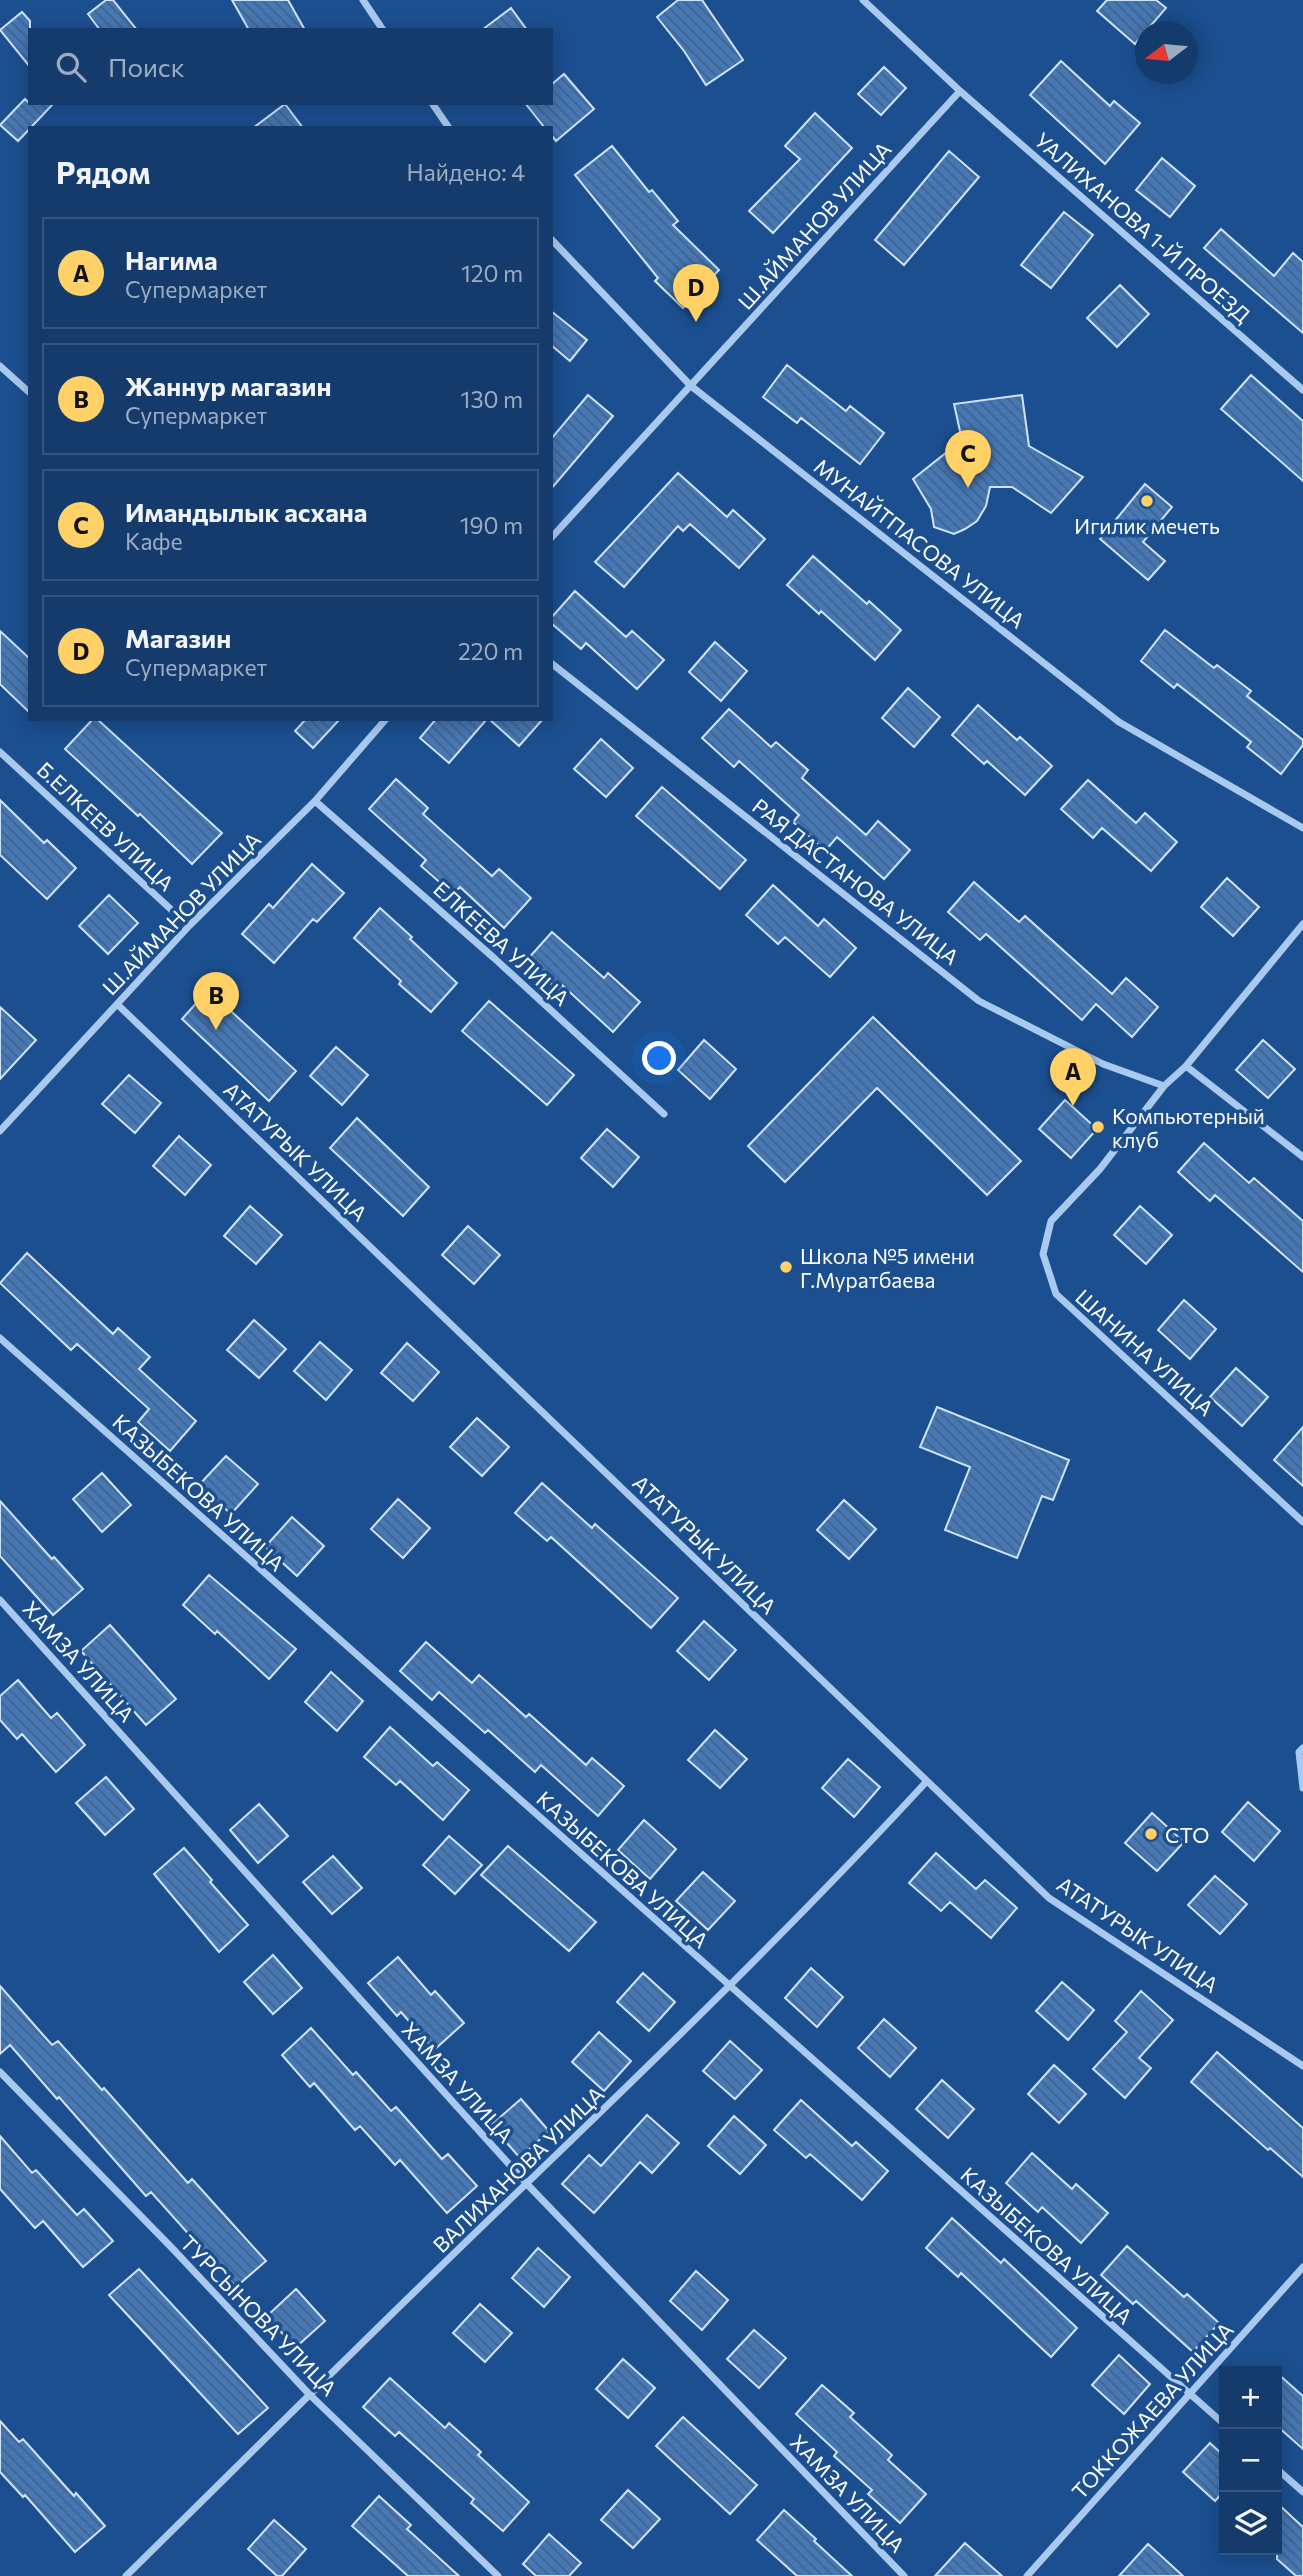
<!DOCTYPE html>
<html lang="ru">
<meta charset="utf-8">
<style>
:root{--surface:#143b6b;--page:#214673;--text:#f1f3f6;--muted:#9dadc1;--line:#33557e;--accent:#ffd166}
body{margin:0;font-family:Commissioner,sans-serif;background:var(--page);color:var(--text)}
.controls{position:absolute;right:21px;bottom:21px;display:grid;overflow:hidden;border-radius:0px;box-shadow:0 4px 18px #0003}
.controls button{width:63px;height:63px;display:grid;place-items:center;padding:0;border:0;border-bottom:2px solid var(--line);background:var(--surface);color:var(--text);font:35px sans-serif}
.compass{position:absolute;left:1135px;top:21px;width:63px;height:63px;border-radius:50%;background:var(--surface);box-shadow:0 4px 18px #0003;rotate:254deg}
.you{position:absolute;left:660px;top:1059px;width:24px;height:24px;margin:-18px;border:5px solid #fff;border-radius:50%;background:#1a73e8;box-shadow:0 0 0 10px #1a73e833}
.badge{display:grid;place-items:center;width:46px;height:46px;border-radius:50%;background:var(--accent);color:#111;font-size:23px;font-weight:700}
.pin{position:absolute;translate:-50% -58px;filter:drop-shadow(0 2px 4px #0008)}
.pin::after{content:'';position:absolute;top:37px;width:24px;height:21px;background:inherit;clip-path:polygon(0 0,100% 0,50% 100%)}
.list{margin:0;padding:0;list-style:none}
h2{display:flex;justify-content:space-between;align-items:center;height:91px;margin:0;padding:0 28px;font-size:30px}
h2 small{font-size:23px;font-weight:400;color:var(--muted)}
.list li{display:grid;grid-template-columns:46px 1fr auto;gap:21px;align-items:center;box-sizing:border-box;height:112px;margin:0 14px 14px;padding:0 14px;border:2px solid var(--line);border-radius:0px}
.list b{display:block;font-size:26px;white-space:nowrap}
.list p{margin:0;font-size:23px;white-space:nowrap;color:var(--muted)}
.list em{font-size:23px;font-style:normal;color:var(--muted)}
.icon{flex:none;width:38px;height:38px;fill:none;stroke:currentColor;stroke-width:2;stroke-linecap:round;stroke-linejoin:round}
.map{position:relative;flex:none;width:1303px;height:2576px;overflow:hidden}
.search{position:absolute;background:var(--surface);box-shadow:0 4px 18px #0003;left:28px;top:28px;width:525px;height:77px;display:flex;align-items:center;gap:18px;box-sizing:border-box;padding:0 24px;border-radius:0px;color:var(--muted);font-size:26px}
.panel{position:absolute;background:var(--surface);box-shadow:0 4px 18px #0003;left:28px;top:126px;width:525px;height:595px;border-radius:0px}
.map>svg:first-child{display:block}
.building{fill:url(#building-back-hatch);stroke:#cfe3fa;stroke-width:2}
.lines{fill:none;stroke-linecap:round;stroke-linejoin:round}
.street{stroke:#a9c9ee;stroke-width:7}
.poi-dot{fill:#ffd166;stroke:#1b4f8f;stroke-width:2.5}
.labels{text-anchor:middle;dominant-baseline:central;stroke-width:7;stroke-linejoin:round;paint-order:stroke}
.street-label{font-size:21px;fill:#fff;stroke:#1b4f8f}
.poi-label{font-size:21px;fill:#fff;stroke:#1b4f8f;text-anchor:start}
</style>
<div class="map">
<svg width="1303" height="2576" viewBox="0 0 1303 2576">
<defs>
<pattern id="building-back-hatch" width="6" height="6" patternUnits="userSpaceOnUse" patternTransform="scale(1.75)"><rect width="6" height="6" fill="#4478b7"/><path d="M-1 5l2 2M0 0l6 6M5-1l2 2" fill="none" stroke="#486282"/></pattern>
</defs>
<rect width="100%" height="100%" fill="#1b4f8f"/>
<path class="building" d="M106,0H113L137,30H100L88,14Z
M232,0H288L305,30H249Z
M678,0H702L743,60L706,85L684,51L657,17Z
M1107,0H1156L1166,8L1135,44L1097,11Z
M511,8L527,30H482Z
M22,12L30,21V67L0,30Z
M1061,61L1110,106L1114,101L1140,123L1105,164L1030,95Z
M884,67L906,88L881,115L858,94Z
M564,74L594,109L556,141L551,135V128H545L525,103H551V85Z
M25,99L29,103H54L18,141L0,125Z
M285,104L303,128H253Z
M815,113L852,148L773,233L749,211L800,159L785,146Z
M612,146L649,192L652,190L678,221L673,225L719,270L683,308L655,281L658,278L575,175Z
M949,151L979,177L904,265L875,240Z
M1162,158L1195,186L1170,217L1136,190Z
M1064,212L1093,235L1051,288L1021,265Z
M1221,229L1274,276L1293,253L1303,262V333L1204,248Z
M1120,285L1149,314L1117,347L1087,318Z
M551,311L587,340L570,361L551,345Z
M787,365L846,411L850,406L884,433L860,464L801,418L797,423L763,397Z
M1251,375L1303,421V481L1221,409Z
M588,395L613,416L551,489V439Z
M1022,395L1029,446L1083,477L1051,513L1012,487H990L986,506L977,521L965,529L954,534L934,527L931,509L913,479L962,440L954,404Z
M678,473L727,517L733,510L765,539L739,568L690,524L683,531L678,526L624,587L595,562Z
M1145,484L1172,507L1143,542L1165,561L1148,580L1100,539Z
M813,556L867,604L869,601L901,630L875,660L821,611L819,614L787,585Z
M575,591L626,637L632,631L664,660L637,689L586,643L581,649L551,623V618Z
M1165,630L1214,668L1217,665L1251,691L1247,696L1303,740V745L1281,774L1247,747L1251,742L1177,684L1174,688L1141,661Z
M0,631L30,659V713L0,684Z
M715,642L747,671L721,701L689,672Z
M908,688L940,717L914,747L882,718Z
M978,705L1017,740L1020,737L1052,766L1025,795L987,761L984,764L952,735Z
M729,709L771,747L776,742L808,770L802,778L866,835L878,821L910,850L884,879L837,837L825,851L793,822L799,815L739,761L734,767L702,738Z
M93,719H97L222,833L192,864L140,814L138,816L65,749Z
M306,719H340L313,748L295,731Z
M436,719H487L449,763L420,738Z
M489,719H543L519,746Z
M601,739L633,768L606,797L574,769Z
M396,779L428,808L423,814L492,876L499,869L531,898L504,928L460,887L453,894L421,866L426,860L369,809Z
M1088,780L1136,823L1145,813L1177,842L1151,871L1102,828L1093,838L1061,809Z
M662,787L746,860L720,889L636,816Z
M0,800L44,843L47,840L76,868L47,899L0,855Z
M312,864L344,893L317,922L313,919L274,963L242,934L269,904L273,908Z
M1227,878L1259,907L1233,936L1201,907Z
M974,882L1019,922L1025,916L1112,994L1126,978L1158,1007L1132,1037L1096,1004L1082,1020L986,934L980,940L948,912Z
M773,885L818,926L824,919L856,948L830,977L785,937L778,944L746,915Z
M109,895L138,923L108,954L79,926Z
M380,908L412,937L410,939L457,983L431,1012L399,984L401,981L354,938Z
M552,932L604,978L608,973L640,1002L613,1032L562,985L558,990L526,961Z
M208,990L296,1071L269,1101L182,1019Z
M489,1001L574,1075L547,1105L462,1031Z
M0,1007L36,1040L0,1079Z
M873,1017L1021,1161L987,1195L877,1088L785,1182L748,1146Z
M704,1040L736,1069L710,1099L678,1070Z
M1263,1040L1295,1069L1268,1098L1236,1070Z
M336,1047L368,1075L342,1105L310,1076Z
M129,1075L161,1103L135,1133L102,1104Z
M1065,1100L1097,1129L1071,1158L1039,1129Z
M357,1118L429,1187L403,1216L330,1148Z
M607,1129L639,1157L613,1187L581,1158Z
M179,1136L211,1165L185,1195L153,1166Z
M1204,1143L1249,1183L1254,1178L1303,1221V1272L1215,1195L1210,1201L1178,1172Z
M250,1206L282,1235L256,1264L224,1236Z
M1140,1206L1172,1235L1146,1264L1114,1235Z
M468,1226L500,1255L474,1284L442,1255Z
M27,1253L113,1334L118,1328L150,1357L139,1369L196,1421L170,1451L138,1422L149,1409L77,1344L71,1350L0,1283Z
M1184,1300L1216,1329L1190,1359L1158,1330Z
M254,1320L286,1349L259,1378L227,1350Z
M320,1342L352,1370L326,1400L294,1371Z
M407,1343L439,1372L413,1401L381,1373Z
M1236,1368L1268,1397L1242,1426L1210,1397Z
M937,1407L1069,1460L1053,1500L1042,1496L1017,1558L945,1530L970,1467L920,1447Z
M477,1418L509,1447L482,1476L450,1447Z
M1303,1427V1486L1274,1460Z
M226,1456L258,1484L231,1514L199,1485Z
M102,1473L131,1505L102,1532L73,1499Z
M542,1483L592,1528L595,1524L678,1598L651,1628L551,1537L547,1541L515,1513Z
M398,1499L430,1528L403,1558L371,1529Z
M844,1500L876,1529L849,1559L817,1530Z
M0,1501L52,1559L54,1557L83,1589L53,1615L0,1556Z
M292,1517L324,1546L297,1576L265,1547Z
M209,1575L296,1649L269,1679L217,1631L215,1634L183,1605Z
M704,1621L736,1650L709,1680L677,1651Z
M110,1625L176,1699L146,1725L81,1651Z
M426,1642L472,1683L479,1675L526,1717L529,1714L586,1765L592,1758L624,1786L598,1816L541,1765L535,1772L488,1730L485,1733L439,1692L432,1700L400,1671Z
M331,1672L363,1701L337,1731L305,1702Z
M18,1680L51,1718L57,1713L85,1745L56,1772L22,1734L17,1739L0,1720V1696Z
M390,1727L433,1766L437,1762L469,1790L443,1820L400,1781L396,1785L364,1757Z
M715,1730L747,1759L720,1788L688,1760Z
M848,1759L880,1787L854,1817L822,1788Z
M106,1777L134,1809L105,1835L76,1803Z
M1248,1802L1280,1831L1254,1861L1222,1832Z
M259,1804L288,1836L258,1863L230,1830Z
M1152,1813L1184,1842L1157,1871L1125,1843Z
M644,1820L676,1849L650,1879L618,1850Z
M449,1836L482,1865L455,1894L423,1865Z
M508,1846L596,1922L569,1951L481,1875Z
M184,1848L212,1880L210,1882L248,1925L219,1952L154,1874Z
M936,1853L976,1889L985,1880L1017,1908L991,1938L950,1902L941,1911L909,1883Z
M333,1856L362,1888L332,1914L303,1882Z
M703,1872L735,1901L708,1930L676,1901Z
M1215,1876L1247,1904L1220,1934L1188,1905Z
M273,1955L302,1988L273,2014L244,1982Z
M398,1957L431,1995L435,1991L464,2023L434,2050L401,2012L397,2016L368,1983Z
M811,1968L843,1997L817,2027L785,1998Z
M643,1973L675,2002L649,2031L617,2002Z
M1062,1982L1094,2010L1068,2040L1036,2011Z
M0,1986L52,2045L58,2041L102,2090L104,2088L188,2183L192,2179L266,2261L236,2287L151,2192L146,2196L59,2097L57,2099L10,2045L0,2054Z
M1141,1991L1173,2020L1139,2058L1151,2068L1125,2098L1093,2069L1127,2032L1115,2021Z
M884,2019L916,2048L890,2077L858,2048Z
M311,2028L353,2075L356,2072L391,2111L396,2107L442,2159L448,2154L477,2186L447,2213L400,2160L395,2165L360,2126L355,2130L314,2083L310,2087L282,2055Z
M599,2032L631,2061L604,2091L572,2062Z
M730,2041L762,2070L735,2099L703,2071Z
M1217,2052L1303,2128V2177L1270,2148L1268,2150L1191,2082Z
M1054,2065L1086,2094L1059,2123L1028,2094Z
M942,2080L974,2109L948,2138L916,2109Z
M521,2099L549,2131L520,2158L491,2125Z
M801,2100L852,2146L856,2142L888,2171L862,2200L810,2154L806,2158L774,2130Z
M647,2115L679,2143L652,2173L640,2162L594,2213L562,2184L589,2155L601,2166Z
M734,2116L766,2145L740,2174L708,2146Z
M0,2136L32,2173L36,2170L77,2215L84,2209L113,2241L83,2267L43,2221L35,2228L0,2189Z
M1032,2153L1072,2189L1076,2184L1108,2213L1081,2243L1042,2207L1038,2212L1006,2183Z
M952,2218L1001,2263L1004,2259L1077,2328L1051,2357L961,2273L958,2277L926,2248Z
M1127,2246L1184,2297L1187,2294L1219,2323L1193,2352L1136,2301L1133,2304L1101,2275Z
M538,2248L570,2277L544,2307L512,2278Z
M139,2269L268,2408L238,2434L109,2295Z
M696,2271L728,2300L702,2330L670,2301Z
M296,2289L325,2321L295,2348L267,2316Z
M480,2304L512,2333L485,2362L453,2333Z
M754,2330L786,2358L759,2388L727,2359Z
M1119,2355L1150,2384L1124,2414L1092,2385Z
M623,2359L655,2388L628,2418L596,2389Z
M1277,2373L1303,2396V2449L1277,2426Z
M390,2378L445,2428L449,2423L481,2452L478,2455L529,2502L503,2531L471,2503L474,2499L399,2432L395,2436L363,2407Z
M822,2385L854,2413L850,2417L892,2455L888,2460L926,2494L900,2523L868,2494L872,2490L834,2456L837,2452L796,2414Z
M683,2417L757,2485L730,2514L656,2446Z
M0,2421L19,2442L23,2439L74,2496L76,2493L105,2526L75,2552L25,2495L23,2497L0,2472Z
M1210,2443L1224,2456V2491L1215,2501L1183,2472Z
M628,2490L660,2519L633,2548L601,2520Z
M379,2496L411,2525L407,2529L459,2576H408L352,2526Z
M1277,2503L1303,2527V2576H1296L1277,2559Z
M784,2510L816,2539L814,2541L852,2576H797L757,2540Z
M274,2520L306,2549L282,2576H277L248,2549Z
M549,2534L581,2563L569,2576H536L523,2564Z
M965,2543L1002,2576H935Z
M1148,2544L1183,2576H1119Z"/>
<g class="lines">
<path class="street" d="M363,0L383,30
M863,0L960,91L1303,390
M432,103L449,128
M551,239L691,386L1119,722L1303,828
M0,366L30,393
M551,538L960,91
M551,663L979,1001L1103,1064L1164,1086
M0,752L189,926
M315,801L494,958L664,1114
M1303,924L1186,1066L1164,1086L1100,1169L1051,1221L1043,1254L1056,1294L1303,1522
M117,1004L1049,1898L1303,2066
M1186,1066L1303,1157
M0,1131L189,926L315,801L386,719
M0,1338L1224,2424
M0,1600L526,2183L904,2576
M1303,1748L1299,1752L1303,1788
M0,2072L172,2248L310,2395L498,2576
M1277,2469L1303,2492
M126,2576C259,2445 392,2312 527,2183C663,2052 799,1920 927,1781
M1027,2576L1303,2267"/>
</g>
<g class="poi-dot">
<circle cx="1147" cy="501" r="7"/>
<circle cx="1098" cy="1127" r="7"/>
<circle cx="786" cy="1267" r="7"/>
<circle cx="1151" cy="1834" r="7"/>
</g>
<g class="labels">
<g class="street-label">
<text transform="translate(814 225) rotate(-48)">Ш.АЙМАНОВ УЛИЦА</text>
<text transform="translate(1143 227) rotate(41)">УАЛИХАНОВА 1-Й ПРОЕЗД</text>
<text transform="translate(920 543) rotate(38)">МУНАЙТПАСОВА УЛИЦА</text>
<text transform="translate(106 826) rotate(43)">Б.ЕЛКЕЕВ УЛИЦА</text>
<text transform="translate(856 881) rotate(38)">РАЯ ДАСТАНОВА УЛИЦА</text>
<text transform="translate(181 913) rotate(-46)">Ш.АЙМАНОВ УЛИЦА</text>
<text transform="translate(502 943) rotate(42)">ЕЛКЕЕВА УЛИЦА</text>
<text transform="translate(296 1151) rotate(44)">АТАТУРЫК УЛИЦА</text>
<text transform="translate(1145 1352) rotate(42)">ШАНИНА УЛИЦА</text>
<text transform="translate(199 1492) rotate(42)">КАЗЫБЕКОВА УЛИЦА</text>
<text transform="translate(705 1544) rotate(44)">АТАТУРЫК УЛИЦА</text>
<text transform="translate(79 1661) rotate(48)">ХАМЗА УЛИЦА</text>
<text transform="translate(623 1869) rotate(42)">КАЗЫБЕКОВА УЛИЦА</text>
<text transform="translate(1138 1934) rotate(34)">АТАТУРЫК УЛИЦА</text>
<text transform="translate(458 2082) rotate(48)">ХАМЗА УЛИЦА</text>
<text transform="translate(518 2169) rotate(-44)">ВАЛИХАНОВА УЛИЦА</text>
<text transform="translate(1047 2245) rotate(42)">КАЗЫБЕКОВА УЛИЦА</text>
<text transform="translate(259 2315) rotate(46)">ТУРСЫНОВА УЛИЦА</text>
<text transform="translate(1152 2410) rotate(-48)">ТОККОЖАЕВА УЛИЦА</text>
<text transform="translate(848 2493) rotate(46)">ХАМЗА УЛИЦА</text>
</g>
<g class="poi-label">
<text x="1147" y="525" text-anchor="middle">Игилик мечеть</text>
<text x="1112" y="1115">Компьютерный<tspan x="1112" dy="24">клуб</tspan></text>
<text x="800" y="1255">Школа №5 имени<tspan x="800" dy="24">Г.Муратбаева</tspan></text>
<text x="1165" y="1834">СТО</text>
</g>
</g>
</svg>
<div class="controls">
<button>+</button>
<button>−</button>
<button><svg class="icon" aria-label="layers" viewBox="0 0 24 24"><path d="M12 4l9 5-9 5-9-5zM3 14l9 5 9-5"/></svg></button>
</div>
<svg class="compass" viewBox="-18 -18 36 36"><path d="M0-13l5 13h-10z" fill="#e53935"/><path d="M0 13l5-13h-10z" fill="#9dadc1"/></svg>
<div class="you"></div>
<div class="pin badge" style="left:1073px;top:1106px">A</div>
<div class="pin badge" style="left:216px;top:1030px">B</div>
<div class="pin badge" style="left:968px;top:488px">C</div>
<div class="pin badge" style="left:696px;top:322px">D</div>
<div class="search"><svg class="icon" aria-label="search" viewBox="0 0 24 24"><circle cx="10" cy="10" r="6"/><path d="M15 15l6 6"/></svg>Поиск</div>
<section class="panel">
<h2>Рядом<small>Найдено: 4</small></h2>
<ul class="list">
<li><span class="badge">A</span><div><b>Нагима</b><p>Супермаркет</p></div><em>120 m</em></li>
<li><span class="badge">B</span><div><b>Жаннур магазин</b><p>Супермаркет</p></div><em>130 m</em></li>
<li><span class="badge">C</span><div><b>Имандылык асхана</b><p>Кафе</p></div><em>190 m</em></li>
<li><span class="badge">D</span><div><b>Магазин</b><p>Супермаркет</p></div><em>220 m</em></li>
</ul>
</section>
</div>
